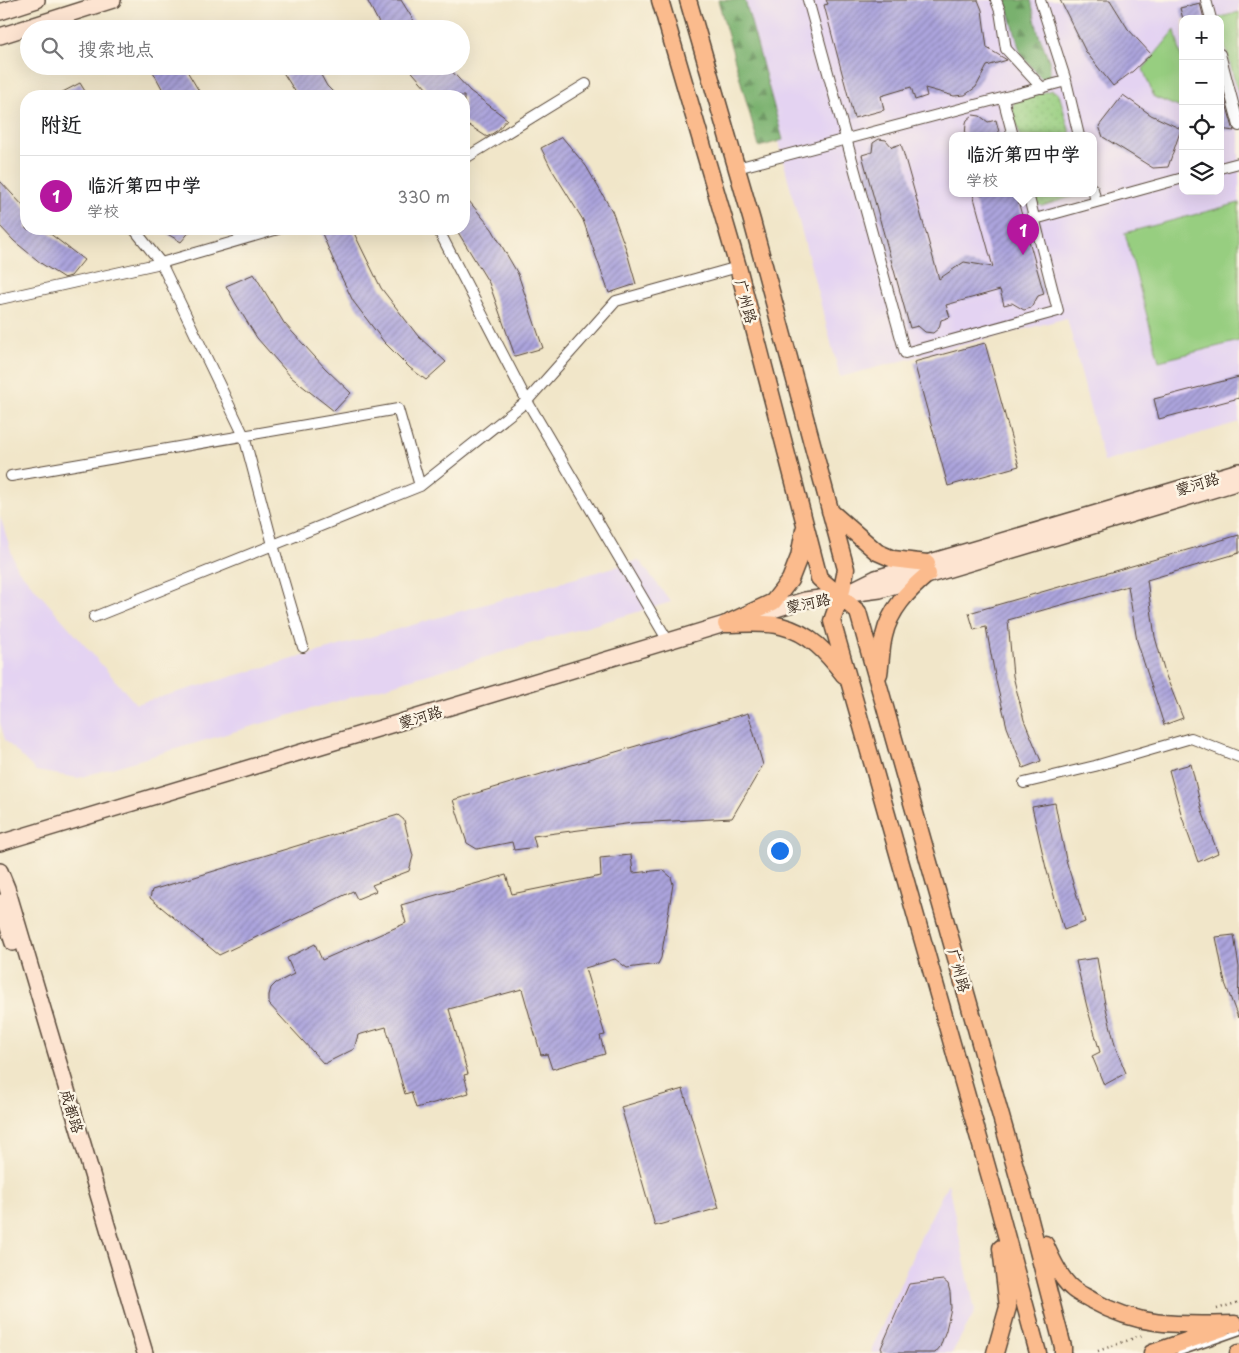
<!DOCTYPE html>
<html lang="zh">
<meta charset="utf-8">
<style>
:root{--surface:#fff;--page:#f2f2f2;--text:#202124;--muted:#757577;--line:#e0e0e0;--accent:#b5179e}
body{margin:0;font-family:"Playpen Sans","LXGW WenKai TC",sans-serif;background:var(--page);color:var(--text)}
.controls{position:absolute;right:15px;top:15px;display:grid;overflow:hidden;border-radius:10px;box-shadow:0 5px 20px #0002}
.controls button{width:45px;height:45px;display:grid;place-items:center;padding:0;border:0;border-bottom:1px solid var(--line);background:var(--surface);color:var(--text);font:25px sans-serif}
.you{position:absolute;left:779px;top:850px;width:18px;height:18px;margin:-12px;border:4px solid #fff;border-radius:50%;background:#1a73e8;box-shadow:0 0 0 8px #1a73e833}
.badge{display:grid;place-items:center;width:32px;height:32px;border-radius:50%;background:var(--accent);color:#fff;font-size:16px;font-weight:700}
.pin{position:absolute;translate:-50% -41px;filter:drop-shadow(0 1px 2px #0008)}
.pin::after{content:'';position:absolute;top:26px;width:18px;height:15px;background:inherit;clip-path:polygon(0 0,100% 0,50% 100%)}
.popup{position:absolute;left:949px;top:132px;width:148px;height:65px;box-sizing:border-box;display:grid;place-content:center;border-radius:10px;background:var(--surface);filter:drop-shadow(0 1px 4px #0005);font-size:16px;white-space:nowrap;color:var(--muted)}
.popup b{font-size:19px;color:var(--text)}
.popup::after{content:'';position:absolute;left:50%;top:100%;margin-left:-10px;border:10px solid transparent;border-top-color:var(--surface)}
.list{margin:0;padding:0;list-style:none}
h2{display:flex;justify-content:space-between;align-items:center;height:65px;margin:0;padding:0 20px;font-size:21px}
h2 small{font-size:16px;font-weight:400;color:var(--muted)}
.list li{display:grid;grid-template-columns:32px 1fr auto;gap:15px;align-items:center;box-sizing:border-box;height:80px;padding:0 20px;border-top:1px solid var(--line)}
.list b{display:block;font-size:19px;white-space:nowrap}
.list p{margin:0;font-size:16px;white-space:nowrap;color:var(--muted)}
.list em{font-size:16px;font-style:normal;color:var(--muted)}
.icon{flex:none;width:28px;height:28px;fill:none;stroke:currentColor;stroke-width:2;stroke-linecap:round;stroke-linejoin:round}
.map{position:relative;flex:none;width:1239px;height:1353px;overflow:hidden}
.search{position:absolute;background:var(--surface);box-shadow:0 5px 20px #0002;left:20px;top:20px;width:450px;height:55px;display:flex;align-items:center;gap:12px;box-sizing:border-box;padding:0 18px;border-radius:28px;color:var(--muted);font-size:19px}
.panel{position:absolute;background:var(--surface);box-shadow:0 5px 20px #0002;left:20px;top:90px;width:450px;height:145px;border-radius:20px}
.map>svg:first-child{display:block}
.built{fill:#e4d3f2;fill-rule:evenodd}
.grass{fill:url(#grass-dots);stroke:#697c4f}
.forest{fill:url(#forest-firs);stroke:#5a6e46}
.park{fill:#97ce80;stroke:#697c4f}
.building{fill:url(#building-hatch)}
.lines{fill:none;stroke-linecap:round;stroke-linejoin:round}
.lane-casing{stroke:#564638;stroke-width:8}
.street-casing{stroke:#564638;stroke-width:12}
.secondary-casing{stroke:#564638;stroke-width:18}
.primary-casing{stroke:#564638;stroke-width:19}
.path{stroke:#564638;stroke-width:2.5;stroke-dasharray:1 4;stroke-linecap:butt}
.lane{stroke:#fff;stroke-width:5}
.street{stroke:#fff;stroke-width:10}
.secondary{stroke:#fde4d1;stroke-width:15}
.primary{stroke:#fbbb8d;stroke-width:16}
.labels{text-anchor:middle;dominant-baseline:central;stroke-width:5;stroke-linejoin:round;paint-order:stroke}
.street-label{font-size:15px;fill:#3b2a1e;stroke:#fcf5e5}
</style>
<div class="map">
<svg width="1239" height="1353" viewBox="0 0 1239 1353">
<defs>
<pattern id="grass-dots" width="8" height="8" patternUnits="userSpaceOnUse" patternTransform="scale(1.25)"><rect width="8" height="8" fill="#97ce80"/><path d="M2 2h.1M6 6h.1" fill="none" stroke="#83b16e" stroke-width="1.8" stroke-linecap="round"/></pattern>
<pattern id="forest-firs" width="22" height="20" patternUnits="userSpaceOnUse" patternTransform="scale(1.25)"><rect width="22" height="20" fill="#79b16e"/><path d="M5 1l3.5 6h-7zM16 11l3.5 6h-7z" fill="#64905a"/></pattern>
<pattern id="building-hatch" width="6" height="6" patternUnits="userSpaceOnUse" patternTransform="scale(1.25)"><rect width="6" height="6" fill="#aca4dd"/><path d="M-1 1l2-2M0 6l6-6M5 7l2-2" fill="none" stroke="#8d86b3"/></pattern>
</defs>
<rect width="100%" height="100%" fill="#fcf5e5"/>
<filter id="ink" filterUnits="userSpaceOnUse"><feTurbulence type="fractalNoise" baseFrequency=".02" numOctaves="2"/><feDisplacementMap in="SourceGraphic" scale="10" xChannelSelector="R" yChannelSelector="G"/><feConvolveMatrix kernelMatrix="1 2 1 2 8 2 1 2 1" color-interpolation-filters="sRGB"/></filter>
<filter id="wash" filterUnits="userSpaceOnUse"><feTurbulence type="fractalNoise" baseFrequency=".0096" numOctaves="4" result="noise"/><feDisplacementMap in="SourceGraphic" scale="20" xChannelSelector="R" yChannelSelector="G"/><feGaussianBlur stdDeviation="1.12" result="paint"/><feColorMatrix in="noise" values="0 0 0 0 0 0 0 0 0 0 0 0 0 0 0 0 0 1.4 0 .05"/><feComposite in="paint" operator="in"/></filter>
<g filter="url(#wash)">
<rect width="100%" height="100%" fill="#f1e6c9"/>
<path class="built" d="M741,0H1239V422L1104,462L1067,318L840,377ZM1183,19H1220V191H1183ZM953,136H1093V194H953Z
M0,516L16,567L136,704L639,560L671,602L78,778L36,771L5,740L0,723Z
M948,1183L975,1311L952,1353H872V1349L919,1241Z"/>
<path class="grass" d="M1052,90L1059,94L1071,136H1020L1012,108L1015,101Z
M1035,194H1081L1042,206L1037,203Z"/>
<path class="forest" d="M718,0H745L783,140L759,147Z
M1006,0H1031L1038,32L1050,63V76L1042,79L1021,55Z"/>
<path class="park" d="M1239,12V96L1220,28V19L1218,18Z
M1175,30L1183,65V109L1154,97L1143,69Z
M1239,203V341L1159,361L1125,233Z"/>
<g id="blocks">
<path class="building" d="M367,0H401L419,29H382Z
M826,0H978L982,10L987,48L1007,60L987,66L976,87L965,95L954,96L925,88L927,96L915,100L911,87L881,96L884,110L854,118L824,5L828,4Z
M1060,0H1110L1128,29L1151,54L1133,71L1113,86L1086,52Z
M1200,3L1204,19H1183L1180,8Z
M150,66H184L202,96H166Z
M279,66H316L327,86L337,96H298Z
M407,66H447L470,91L507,119L498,130L487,137L464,122V96H433Z
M80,83L88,96H55Z
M1220,90H1222L1234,131L1220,129Z
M1123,95L1151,115L1181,129L1168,167L1153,168L1103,137L1099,126Z
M973,115L980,116L988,122L996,120L1000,136H965L966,123L967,120Z
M562,137L586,166L612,211L626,249L636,284L609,293L583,220L551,168L541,148Z
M879,139L886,140L892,147L901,144L939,279L964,262L993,267L973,194H1016L1044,294L1038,296L1031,308L1024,310L1012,303L1004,305L1000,290L946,305L950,317L941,320L939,328L933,333L925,332L918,326L910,328L862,155L872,152L873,143Z
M0,181L26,209V229H44L84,260L71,276L64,278L42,264L14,241L0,226Z
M464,195L492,229L518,274L543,348L515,356L489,283L456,229H464Z
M159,229H192L181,242Z
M320,229H352L381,288L418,336L446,362L426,380L410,368L384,342L353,301L335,264Z
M254,274L284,323L325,368L351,393L334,411L291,377L257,338L236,304L226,286Z
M985,343L1019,466L948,486L914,362Z
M1239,377V398L1159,419L1154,399Z
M1239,535V553L1147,580L1155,637L1166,676L1183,718L1164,725L1137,641L1128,586L1008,620L1013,676L1024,720L1041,761L1023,768L1007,727L996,681L986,627L974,630L969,613Z
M748,713L763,765L732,818L633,823L533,836L536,847L514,850L512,842L477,849L467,843L453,800Z
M1191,764L1202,811L1218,853L1198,862L1182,817L1169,770Z
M1055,803L1066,860L1085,922L1064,930L1046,868L1032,807Z
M398,815L404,820L413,856L409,871L372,885L376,891L357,899L353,891L219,955L150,898L152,890Z
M631,855L633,873L663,870L671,877L673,884L661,958L658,964L627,968L615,959L585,968L605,1035L600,1036L605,1054L552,1069L547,1054L541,1055L522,989L449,1009L468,1074L464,1075L469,1093L416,1108L411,1092L405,1094L386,1027L358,1035L354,1049L324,1064L269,1004V995L271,988L276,983L294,974L287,958L315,944L322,960L406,923L401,905L506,875L512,894L601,876L600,858Z
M1234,935L1239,967L1238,1018L1225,983L1216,937Z
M1097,958L1105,1004L1116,1049L1126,1073L1104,1085L1092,1056L1100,1052L1087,1007L1076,961Z
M683,1089L719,1208L655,1226L621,1107Z
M943,1280L948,1284L950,1292L951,1308L946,1330L940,1347L935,1353H884L881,1348L909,1284Z"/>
</g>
</g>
<g filter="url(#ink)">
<use href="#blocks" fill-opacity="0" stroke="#564638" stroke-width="1"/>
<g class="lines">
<defs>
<path id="lane" d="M1179,1353L1239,1332"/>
<path id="street" d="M808,0L905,353L1058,311L1028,194
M996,0L1000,11L1006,49L1042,88
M1040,0L1066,81L1079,136
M1206,0L1211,19
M1220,54L1239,126
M1003,98L1013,136
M464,159L586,84
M737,168L1066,81
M1220,168L1239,163
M1093,189L1096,202
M1035,219L1183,178
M134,229L161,263L244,436L273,545L303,647
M438,229L527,401L668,641
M0,299L161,263L278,229
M11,476L398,409L420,486
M94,617L420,486L527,401L616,301L738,267
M1024,783L1095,766L1191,738L1239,757"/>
<path id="secondary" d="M0,12L37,0
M0,36L113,0
M854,589L876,578L1239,471
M760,614L805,600L880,590L1239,482
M0,843L738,620
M0,871L7,888L145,1353
M0,902L13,943"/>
<path id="primary" d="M660,0L738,267L819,578L858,612L1026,1205L1063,1347V1353
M688,0L752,221L846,569L841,595L832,621L999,1209L1038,1353
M830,511L877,552L893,559L927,563
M730,622L773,602L790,580L799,557L804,530
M726,624C741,624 767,622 781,626C810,633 827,653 844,675
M879,674C881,662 881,648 884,636C890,609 908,591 928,574
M1045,1244C1051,1258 1061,1280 1073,1289C1079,1294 1087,1297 1093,1301C1141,1328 1182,1325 1235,1324
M995,1353L1008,1307L1001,1248
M1152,1353L1223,1328
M1238,1353H1239"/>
</defs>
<use href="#lane" class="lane-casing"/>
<use href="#street" class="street-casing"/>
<use href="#secondary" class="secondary-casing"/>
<use href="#primary" class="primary-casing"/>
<path class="path" d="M1217,1309L1239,1302
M1098,1351L1143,1335"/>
<use href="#lane" class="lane"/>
<use href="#street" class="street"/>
<use href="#secondary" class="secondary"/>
<use href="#primary" class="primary"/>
</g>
</g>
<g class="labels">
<g class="street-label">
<text transform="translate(747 301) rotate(75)">广州路</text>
<text transform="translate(1197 483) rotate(-17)">蒙河路</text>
<text transform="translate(808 602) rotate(-12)">蒙河路</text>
<text transform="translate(420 716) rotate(-17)">蒙河路</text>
<text transform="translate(960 970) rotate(74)">广州路</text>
<text transform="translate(73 1111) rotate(73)">成都路</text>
</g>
</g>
</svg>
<div class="controls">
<button>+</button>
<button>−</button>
<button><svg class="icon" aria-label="locate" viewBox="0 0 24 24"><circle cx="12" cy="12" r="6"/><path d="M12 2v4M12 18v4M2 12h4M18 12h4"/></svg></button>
<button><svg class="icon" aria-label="layers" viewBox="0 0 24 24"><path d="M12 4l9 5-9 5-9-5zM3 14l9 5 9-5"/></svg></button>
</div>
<div class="you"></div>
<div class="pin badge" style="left:1023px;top:255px">1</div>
<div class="popup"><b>临沂第四中学</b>学校</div>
<div class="search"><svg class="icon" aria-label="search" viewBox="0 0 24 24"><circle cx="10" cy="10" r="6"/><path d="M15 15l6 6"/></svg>搜索地点</div>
<section class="panel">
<h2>附近<small></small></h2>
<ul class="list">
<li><span class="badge">1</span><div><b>临沂第四中学</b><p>学校</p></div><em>330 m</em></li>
</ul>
</section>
</div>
